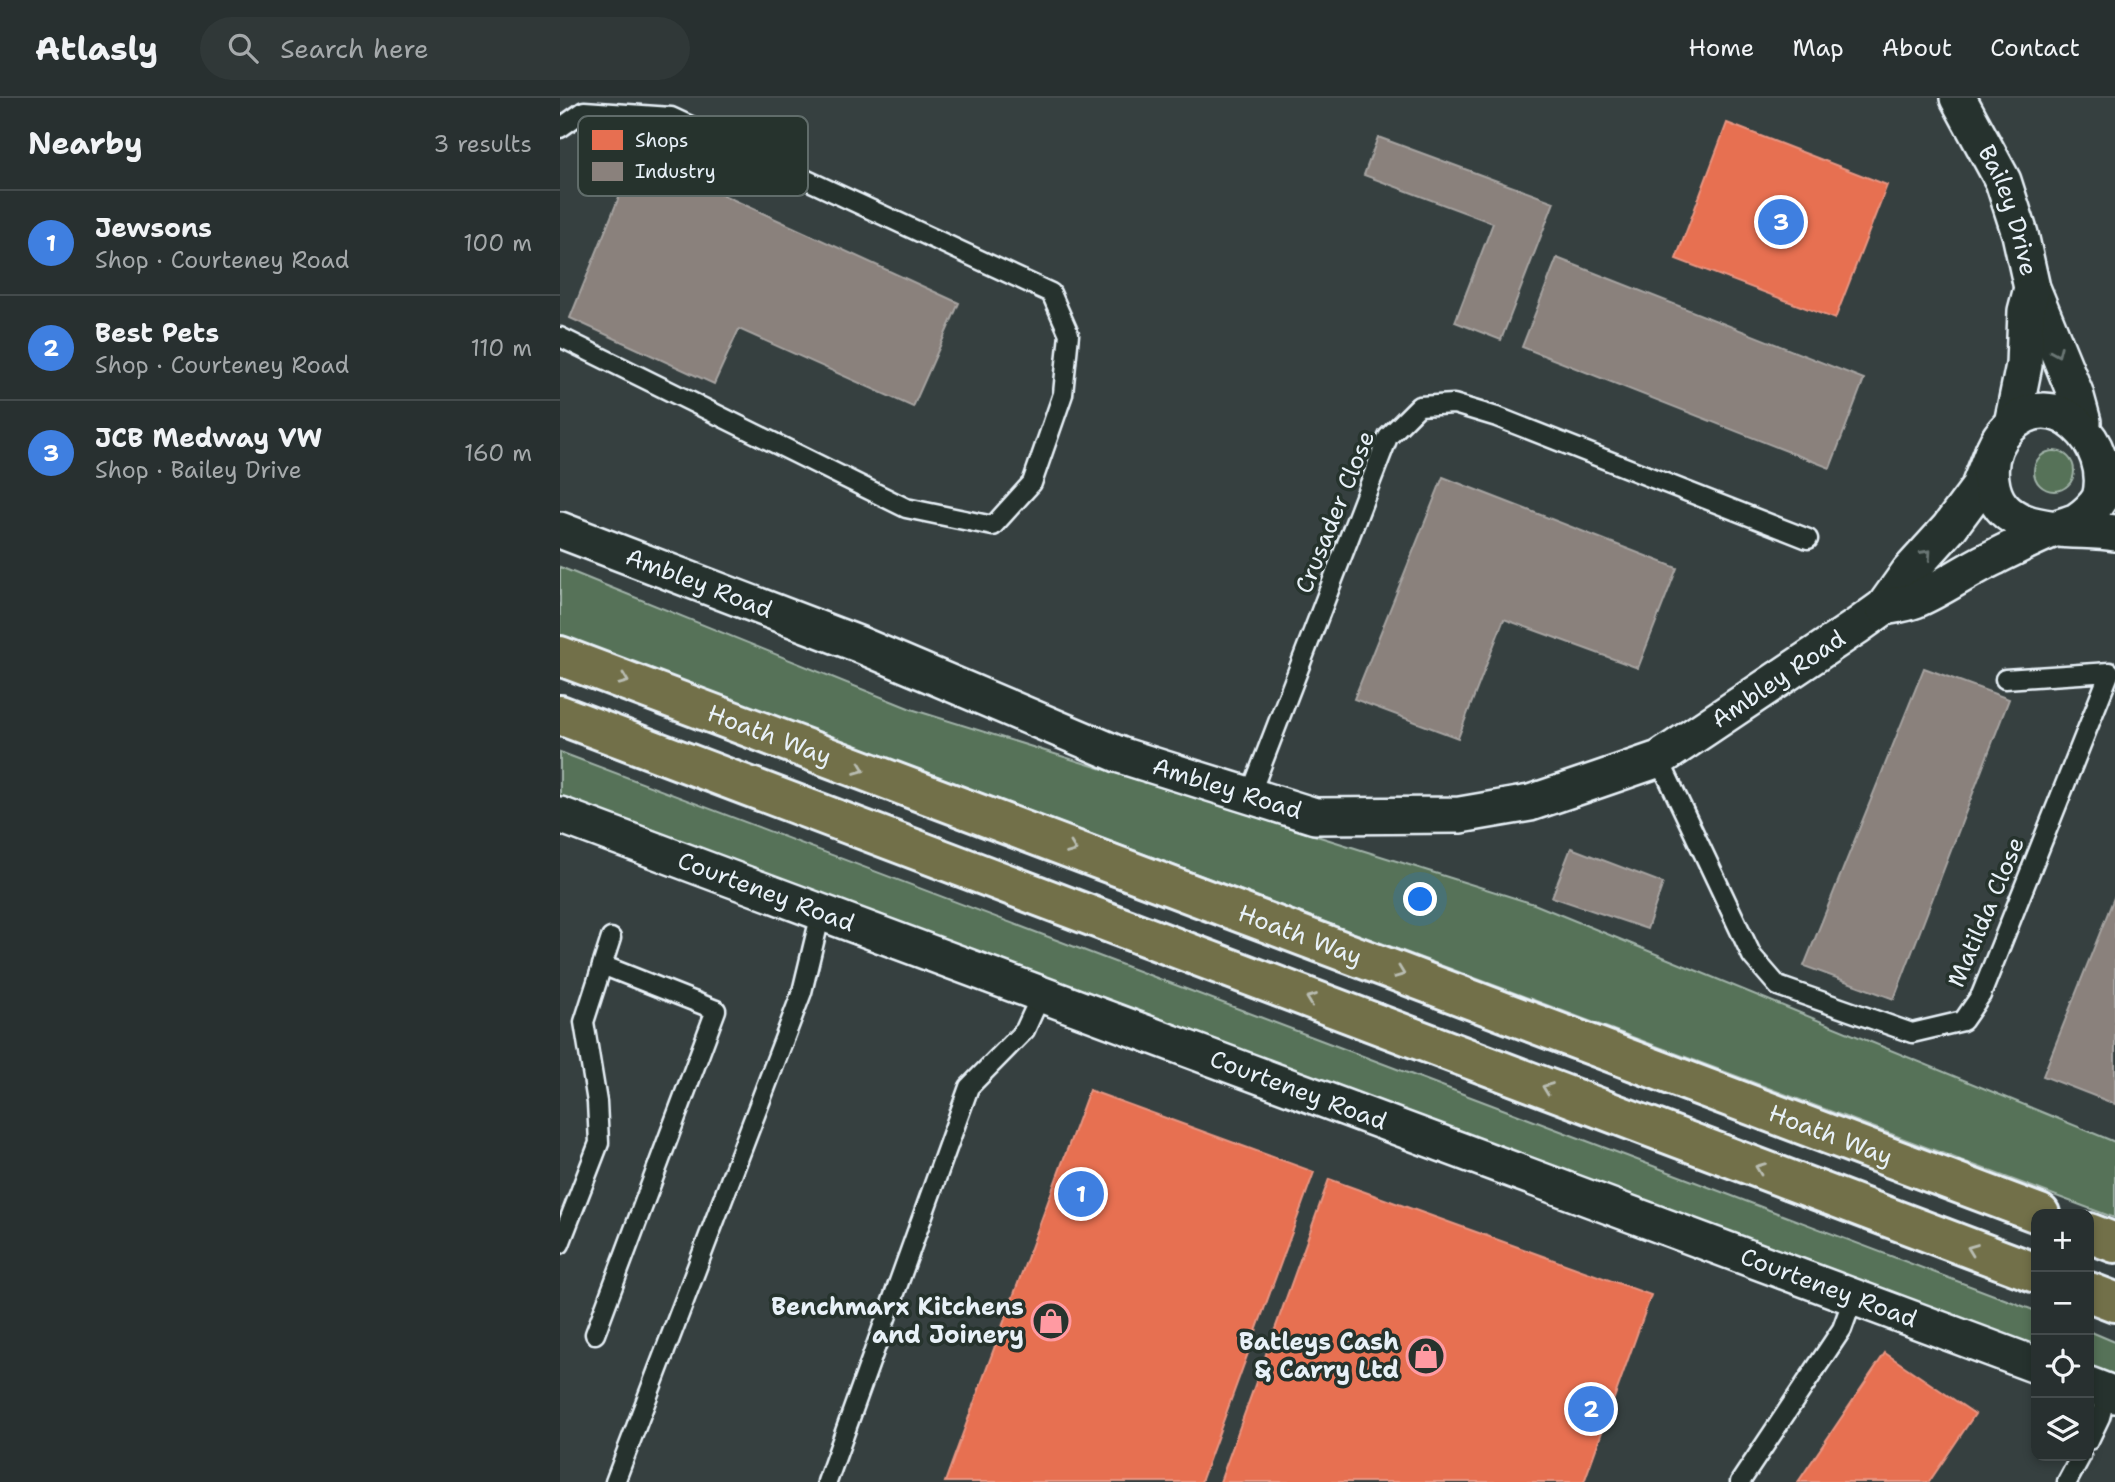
<!DOCTYPE html>
<meta charset="utf-8">
<style>
:root{--surface:#283030;--page:#303838;--text:#f1f3f6;--muted:#a5a9ab;--line:#444b4c;--accent:#90b9f0}
body{margin:0;font-family:"Shantell Sans",sans-serif;background:var(--page);color:var(--text)}
.controls{position:absolute;right:21px;bottom:21px;display:grid;overflow:hidden;border-radius:14px;box-shadow:0 4px 10px #0003}
.controls button{width:63px;height:63px;display:grid;place-items:center;padding:0;border:0;border-bottom:2px solid var(--line);background:var(--surface);color:var(--text);font:35px sans-serif}
.you{position:absolute;left:861px;top:802px;width:24px;height:24px;margin:-18px;border:5px solid #fff;border-radius:50%;background:#1a73e8;box-shadow:0 0 0 10px #1a73e833}
.badge{display:grid;place-items:center;width:46px;height:46px;border-radius:50%;background:var(--accent);color:#fff;font-size:23px;font-weight:700}
.pin{position:absolute;translate:-50% -50%;border:4px solid #fff;box-shadow:0 2px 7px #0006}
.list{margin:0;padding:0;list-style:none}
h2{display:flex;justify-content:space-between;align-items:center;height:91px;margin:0;padding:0 28px;font-size:30px}
h2 small{font-size:23px;font-weight:400;color:var(--muted)}
.list li{display:grid;grid-template-columns:46px 1fr auto;gap:21px;align-items:center;box-sizing:border-box;height:105px;padding:0 28px;border-top:2px solid var(--line)}
.list b{display:block;font-size:26px;white-space:nowrap}
.list p{margin:0;font-size:23px;white-space:nowrap;color:var(--muted)}
.list em{font-size:23px;font-style:normal;color:var(--muted)}
.icon{flex:none;width:38px;height:38px;fill:none;stroke:currentColor;stroke-width:2;stroke-linecap:round;stroke-linejoin:round}
.map{position:relative;flex:none;width:1555px;height:1384px;overflow:hidden}
header{display:flex;align-items:center;gap:42px;box-sizing:border-box;height:98px;padding:0 35px;background:var(--surface);border-bottom:2px solid var(--line)}
header strong{font-size:33px}
nav{display:flex;gap:38px;margin-inline-start:auto;font-size:24px}
.search{width:490px;height:63px;background:var(--page);display:flex;align-items:center;gap:18px;box-sizing:border-box;padding:0 24px;border-radius:38px;color:var(--muted);font-size:26px}
main{display:flex}
aside{flex:1;background:var(--surface)}
.map>svg:first-child{display:block}
.green{fill:#577258;stroke:#a0b2a8;stroke-width:2}
.shops{fill:#e76f51;stroke:#e79683;stroke-width:2}
.industry{fill:#8a817c;stroke:#a6a3a1;stroke-width:2}
.lines{fill:none;stroke-linecap:round;stroke-linejoin:round}
.lane-casing{stroke:#e8f1f8;stroke-width:23}
.street-casing{stroke:#e8f1f8;stroke-width:40}
.primary-casing{stroke:#e8f1f8;stroke-width:44}
.lane{stroke:#26332d;stroke-width:18}
.street{stroke:#26332d;stroke-width:35}
.primary{stroke:#726f4a;stroke-width:38}
.oneway{stroke:#6a7674}
.oneway2{stroke:#b9bdb2}
.labels{text-anchor:middle;dominant-baseline:central;stroke-width:7;stroke-linejoin:round;paint-order:stroke}
.street-label{font-size:24px;fill:#e8f1f8;stroke:#26332d}
.poi-label{font-size:24px;font-weight:bold;fill:#e8f1f8;stroke:#26332d;text-anchor:end}
.key{fill:#26332d;stroke:#606c6a;stroke-width:2}
.key-label{font-size:19px;fill:#e8f1f8}
</style>
<header>
<strong>Atlasly</strong>
<div class="search"><svg class="icon" aria-label="search" viewBox="0 0 24 24"><circle cx="10" cy="10" r="6"/><path d="M15 15l6 6"/></svg>Search here</div>
<nav><a>Home</a><a>Map</a><a>About</a><a>Contact</a></nav>
</header>
<main>
<aside>
<h2>Nearby<small>3 results</small></h2>
<ul class="list">
<li><span class="badge" style="background:#3f7fe0">1</span><div><b>Jewsons</b><p>Shop · Courteney Road</p></div><em>100 m</em></li>
<li><span class="badge" style="background:#3f7fe0">2</span><div><b>Best Pets</b><p>Shop · Courteney Road</p></div><em>110 m</em></li>
<li><span class="badge" style="background:#3f7fe0">3</span><div><b>JCB Medway VW</b><p>Shop · Bailey Drive</p></div><em>160 m</em></li>
</ul>
</aside>
<div class="map">
<svg width="1555" height="1384" viewBox="0 0 1555 1384">
<rect width="100%" height="100%" fill="#364040"/>
<filter id="ink" filterUnits="userSpaceOnUse"><feTurbulence type="fractalNoise" baseFrequency=".0143" numOctaves="2"/><feDisplacementMap in="SourceGraphic" scale="14" xChannelSelector="R" yChannelSelector="G"/><feConvolveMatrix kernelMatrix="1 2 1 2 8 2 1 2 1" color-interpolation-filters="sRGB"/></filter>
<g filter="url(#ink)">
<path class="green" d="M1474 373a20 20 0 1 1 40 0a20 20 0 1 1-40 0Z
M0,469L351,611L974,806L1555,1044V1120L0,537Z
M0,654L1476,1213V1256L0,700Z
M1529,1233L1555,1244V1286L1529,1276Z"/>
<path class="shops" d="M1167,25L1327,87L1275,221L1116,161Z
M529,992L754,1074L641,1384H385Z
M769,1081L1091,1197L1024,1384H660Z
M1325,1255L1415,1316L1369,1384H1238Z"/>
<path class="industry" d="M818,39L994,104L941,242L895,224L933,125L804,77Z
M76,57L399,205L353,309L179,231L154,286L10,220Z
M997,160L1304,281L1270,370L962,249Z
M883,379L1117,470L1078,570L944,521L898,640L794,601Z
M1364,570L1449,601L1334,901L1244,868Z
M1011,750L1103,785L1087,831L992,799Z
M1555,797V1006L1483,978Z"/>
<g class="lines">
<defs>
<path id="lane" d="M0,30L24,13L111,19L491,195L509,236L503,296L472,385L433,428L346,410L0,239
M1099,661L1192,858L1218,888L1352,935L1403,923L1421,897L1550,574L1445,581
M690,697L828,339L859,308L894,306L937,319L1248,441
M0,1146L39,1045L37,1004L24,924L51,840
M35,1236L156,912L42,867
M1529,1342L1540,1319L1547,1294
M55,1384L242,894L261,815
M267,1384L409,989L465,932L481,897
M1180,1384L1282,1231L1294,1198
M1507,1384L1521,1358"/>
<g id="street">
<path id="s1" d="M1398,0L1443,83L1460,136L1472,190L1515,295L1523,324"/>
<path d="M1452,326L1464,267L1466,213L1471,194"/>
<path id="s2" d="M0,432L298,546L560,657L755,718L900,717L970,705L1038,682L1099,661L1296,529L1324,509L1349,474L1389,430L1418,391L1433,353"/>
<path d="M1324,509C1334,507 1345,506 1355,502C1382,491 1408,471 1435,459C1455,449 1476,438 1497,430C1504,427 1511,426 1517,423C1526,417 1534,410 1540,400C1555,346 1494,283 1449,329C1434,344 1428,361 1431,382C1438,442 1513,428 1555,435"/>
<path id="s3" d="M0,717L1476,1267"/>
<path d="M1529,1287L1555,1297"/>
</g>
<g id="primary">
<path id="s4" d="M0,558L1480,1116"/>
<path d="M0,617L1476,1175"/>
<path d="M1529,1135L1555,1145"/>
<path d="M1529,1194L1555,1204"/>
</g>
</defs>
<use href="#lane" class="lane-casing"/>
<use href="#street" class="street-casing"/>
<use href="#primary" class="primary-casing"/>
<use href="#lane" class="lane"/>
<use href="#street" class="street"/>
<use href="#primary" class="primary"/>
</g>
<defs><path id="oneway-chevron" d="M-2-3.5L2.5 0L-2 3.5" fill="none" stroke-width="1.6" stroke-linecap="round" stroke-linejoin="round" transform="scale(1.75)"/></defs>
<g class="oneway">
<use href="#oneway-chevron" transform="translate(1497 254) rotate(67)"/>
<use href="#oneway-chevron" transform="translate(1367 456) rotate(-48)"/>
</g>
<g class="oneway2">
<use href="#oneway-chevron" transform="translate(64 582) rotate(21)"/>
<use href="#oneway-chevron" transform="translate(300 671) rotate(21)"/>
<use href="#oneway-chevron" transform="translate(512 751) rotate(21)"/>
<use href="#oneway-chevron" transform="translate(840 875) rotate(21)"/>
<use href="#oneway-chevron" transform="translate(751 901) rotate(-159)"/>
<use href="#oneway-chevron" transform="translate(987 990) rotate(-159)"/>
<use href="#oneway-chevron" transform="translate(1200 1070) rotate(-159)"/>
<use href="#oneway-chevron" transform="translate(1412 1151) rotate(-159)"/>
</g>
</g>
<defs>
<symbol id="shop-ring" viewBox="-11 -11 22 22"><circle r="9.5" fill="#26332d" stroke="#ff9aa2" stroke-width="1.5"/><path d="M-5-2.5h2.3a2.7 3.5 0 0 1 5.4 0H5L5.5 6h-11ZM-1.5-2.5h3a1.5 2.3 0 0 0-3 0Z" fill="#ff9aa2"/></symbol>
</defs>
<g fill-rule="evenodd">
<use href="#shop-ring" x="469" y="1201" width="44" height="44"/>
<use href="#shop-ring" x="844" y="1236" width="44" height="44"/>
</g>
<g class="labels">
<g class="street-label">
<text stroke="none"><textPath href="#s1" startOffset="124">Bailey Drive</textPath></text>
<text transform="translate(775 414) rotate(-68)">Crusader Close</text>
<text stroke="none"><textPath href="#s2" startOffset="149">Ambley Road</textPath></text>
<text stroke="none"><textPath href="#s2" startOffset="1304">Ambley Road</textPath></text>
<text stroke="none"><textPath href="#s4" startOffset="224">Hoath Way</textPath></text>
<text stroke="none"><textPath href="#s2" startOffset="716">Ambley Road</textPath></text>
<text stroke="none"><textPath href="#s3" startOffset="220">Courteney Road</textPath></text>
<text transform="translate(1426 814) rotate(-67)">Matilda Close</text>
<text stroke="none"><textPath href="#s4" startOffset="791">Hoath Way</textPath></text>
<text stroke="none"><textPath href="#s3" startOffset="788">Courteney Road</textPath></text>
<text stroke="none"><textPath href="#s4" startOffset="1358">Hoath Way</textPath></text>
<text stroke="none"><textPath href="#s3" startOffset="1354">Courteney Road</textPath></text>
</g>
<g class="poi-label">
<text x="464" y="1209">Benchmarx Kitchens<tspan x="464" dy="28">and Joinery</tspan></text>
<text x="839" y="1244">Batleys Cash<tspan x="839" dy="28">&amp; Carry Ltd</tspan></text>
</g>
</g>
<rect x="18" y="18" width="230" height="80" rx="10" class="key"/>
<rect x="32" y="32" width="31" height="20" fill="#e76f51"/>
<rect x="32" y="64" width="31" height="19" fill="#8a817c"/>
<g class="key-label">
<text x="75" y="49">Shops</text>
<text x="75" y="80">Industry</text>
</g>
</svg>
<div class="controls">
<button>+</button>
<button>−</button>
<button><svg class="icon" aria-label="locate" viewBox="0 0 24 24"><circle cx="12" cy="12" r="6"/><path d="M12 2v4M12 18v4M2 12h4M18 12h4"/></svg></button>
<button><svg class="icon" aria-label="layers" viewBox="0 0 24 24"><path d="M12 4l9 5-9 5-9-5zM3 14l9 5 9-5"/></svg></button>
</div>
<div class="you"></div>
<div class="pin badge" style="left:521px;top:1096px;background:#3f7fe0">1</div>
<div class="pin badge" style="left:1031px;top:1311px;background:#3f7fe0">2</div>
<div class="pin badge" style="left:1221px;top:124px;background:#3f7fe0">3</div>
</div>
</main>
